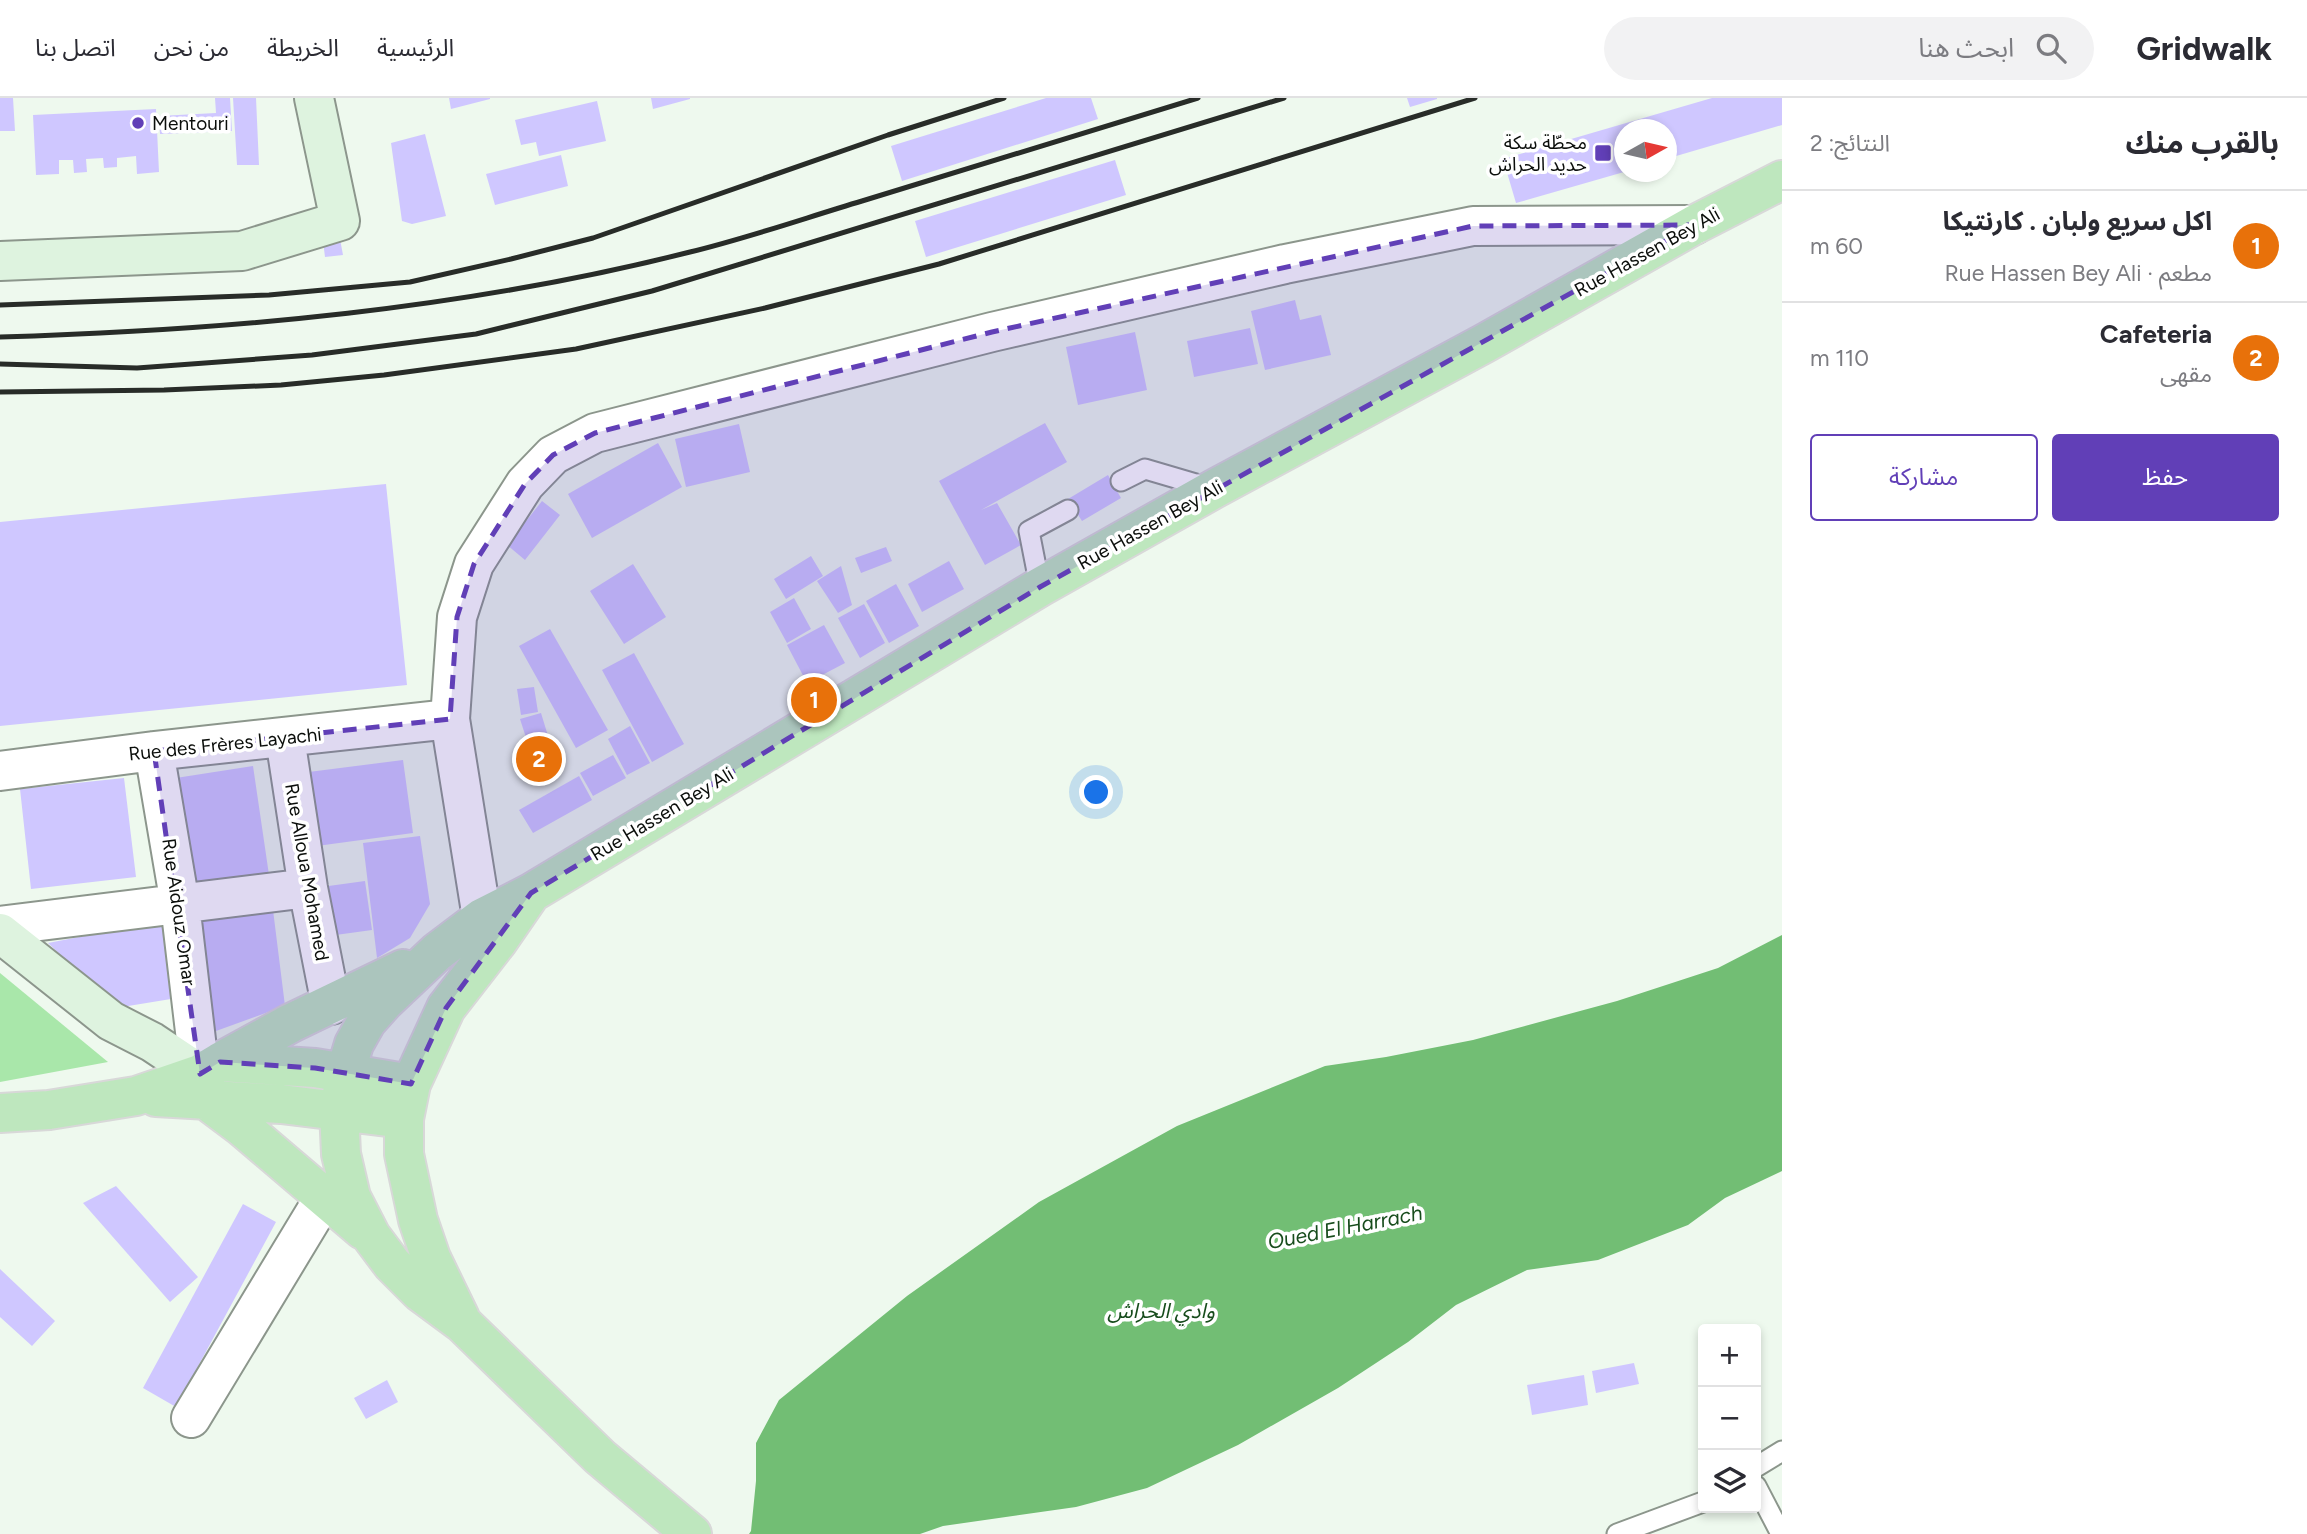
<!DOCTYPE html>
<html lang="ar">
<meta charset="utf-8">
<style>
:root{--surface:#fff;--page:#f2f2f3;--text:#2b2b33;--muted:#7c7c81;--line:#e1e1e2;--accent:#613fb7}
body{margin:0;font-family:Figtree,"Noto Sans Arabic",sans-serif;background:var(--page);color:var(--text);direction:rtl}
.controls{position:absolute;right:21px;bottom:21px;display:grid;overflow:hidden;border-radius:7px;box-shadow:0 4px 10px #0003}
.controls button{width:63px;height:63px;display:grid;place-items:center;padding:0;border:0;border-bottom:2px solid var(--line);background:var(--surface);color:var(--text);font:35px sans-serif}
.compass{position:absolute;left:1614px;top:21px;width:63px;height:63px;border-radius:50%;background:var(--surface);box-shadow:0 4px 10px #0003;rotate:82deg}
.you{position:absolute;left:1097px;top:695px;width:24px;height:24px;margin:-18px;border:5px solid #fff;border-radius:50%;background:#1a73e8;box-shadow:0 0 0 10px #1a73e833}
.badge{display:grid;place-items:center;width:46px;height:46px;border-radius:50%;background:var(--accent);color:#fff;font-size:23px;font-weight:700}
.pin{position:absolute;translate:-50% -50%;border:4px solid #fff;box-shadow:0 2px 7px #0006}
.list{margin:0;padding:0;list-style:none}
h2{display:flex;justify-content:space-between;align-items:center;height:91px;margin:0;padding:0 28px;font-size:30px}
h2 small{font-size:23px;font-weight:400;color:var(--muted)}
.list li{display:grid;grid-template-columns:46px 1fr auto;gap:21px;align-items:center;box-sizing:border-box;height:112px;padding:0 28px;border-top:2px solid var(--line)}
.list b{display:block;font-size:26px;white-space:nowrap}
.list p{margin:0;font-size:23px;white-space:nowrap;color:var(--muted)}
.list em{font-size:23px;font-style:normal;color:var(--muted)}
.actions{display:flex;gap:14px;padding:21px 28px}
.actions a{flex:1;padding:16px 0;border:2px solid var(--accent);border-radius:7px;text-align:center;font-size:24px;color:var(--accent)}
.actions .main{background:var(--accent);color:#fff}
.icon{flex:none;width:38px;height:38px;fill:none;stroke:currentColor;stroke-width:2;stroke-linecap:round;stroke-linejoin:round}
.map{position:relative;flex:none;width:1782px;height:1436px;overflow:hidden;direction:ltr}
header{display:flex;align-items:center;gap:42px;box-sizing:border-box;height:98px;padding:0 35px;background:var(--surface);border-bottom:2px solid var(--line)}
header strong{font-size:33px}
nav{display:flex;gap:38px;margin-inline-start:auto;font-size:24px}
.search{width:490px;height:63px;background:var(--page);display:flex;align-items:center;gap:18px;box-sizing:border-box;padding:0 24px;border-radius:38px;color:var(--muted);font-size:26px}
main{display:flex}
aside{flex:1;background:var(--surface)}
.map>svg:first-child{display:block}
.green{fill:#a9e7aa}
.water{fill:#72be74}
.building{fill:#cfc7ff}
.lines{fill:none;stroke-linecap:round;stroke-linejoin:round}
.lane-casing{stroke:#8c968c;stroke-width:23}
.street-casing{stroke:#8c968c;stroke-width:42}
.secondary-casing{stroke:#8c968c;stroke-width:42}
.primary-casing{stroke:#d8d8d8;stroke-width:42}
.lane{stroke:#fff;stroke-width:19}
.street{stroke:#fff;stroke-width:38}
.secondary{stroke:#def3df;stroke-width:38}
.primary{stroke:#bee7be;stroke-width:38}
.rail{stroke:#282c28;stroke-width:5}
.marked{fill:#613fb7;fill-opacity:0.2;stroke:#613fb7;stroke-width:5;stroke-dasharray:14 9;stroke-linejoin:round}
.poi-dot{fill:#613fb7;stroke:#fff;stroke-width:2.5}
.labels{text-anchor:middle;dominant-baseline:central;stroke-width:7;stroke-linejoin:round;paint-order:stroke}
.poi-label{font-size:19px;fill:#0b0e0b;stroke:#fff;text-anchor:start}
.street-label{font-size:19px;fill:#0b0e0b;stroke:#fff}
.water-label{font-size:21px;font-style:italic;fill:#174c1c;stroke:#fff}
</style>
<header>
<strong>Gridwalk</strong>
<div class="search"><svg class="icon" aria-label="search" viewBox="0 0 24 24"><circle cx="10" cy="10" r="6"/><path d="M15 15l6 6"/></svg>ابحث هنا</div>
<nav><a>الرئيسية</a><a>الخريطة</a><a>من نحن</a><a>اتصل بنا</a></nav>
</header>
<main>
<aside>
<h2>بالقرب منك<small>النتائج: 2</small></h2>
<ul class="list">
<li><span class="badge" style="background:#e8710a">1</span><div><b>اكل سريع ولبان . كارنتيكا</b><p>مطعم · Rue Hassen Bey Ali</p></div><em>60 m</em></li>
<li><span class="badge" style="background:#e8710a">2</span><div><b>Cafeteria</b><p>مقهى</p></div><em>110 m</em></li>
</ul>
<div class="actions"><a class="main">حفظ</a><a>مشاركة</a></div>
</aside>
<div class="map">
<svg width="1782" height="1436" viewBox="0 0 1782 1436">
<rect width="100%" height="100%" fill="#eef9ee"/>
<path class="green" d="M0,875L108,964L0,984Z"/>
<path class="water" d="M1782,837V1073L1725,1100L1688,1127L1598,1162L1527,1172L1456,1207L1408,1244L1338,1290L1238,1347L1147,1390L1076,1409L943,1428L920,1436H749L751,1433L756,1383V1345L779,1302L907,1198L1039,1104L1177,1028L1325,968L1386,959L1473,942L1617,903L1718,870Z"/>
<path class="building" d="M0,0H13L15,33H0Z
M215,0H230L232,33L160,36L159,18L216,15Z
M233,0H256L259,67H237Z
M449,0H490V1L451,11Z
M651,0H690V1L653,11Z
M1046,0H1091L1098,21L902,83L891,48Z
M1407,0H1437V1L1410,9Z
M1712,0H1782V27L1666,61V32H1624V74L1516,105L1503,61Z
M597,3L606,43L539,58L536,44L521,47L515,22Z
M156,11L159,74L137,76L136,58L117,60V69L104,70L103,60L86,61L87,74L74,75L73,62H59V76L36,77L33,17Z
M425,36L446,118L412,126L402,123L391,45Z
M561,57L568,88L495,107L486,76Z
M1115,62L1126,97L926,159L915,123Z
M340,141L343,157L325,159L323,143Z
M1295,202L1300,222L1321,217L1331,257L1265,272L1251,213Z
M1250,230L1258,266L1194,279L1187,243Z
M1135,234L1147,292L1078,307L1066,249Z
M1045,325L1067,364L981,412L997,405L1021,447L985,467L939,383Z
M739,326L750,374L686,389L675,341Z
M658,345L682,389L592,440L568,396Z
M1108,377L1121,400L1082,423L1068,401Z
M386,386L407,587L0,628V424Z
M542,403L560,417L525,462L507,447Z
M886,449L892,463L861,475L855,460Z
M811,458L823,478L786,501L774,481Z
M949,463L964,491L922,514L908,486Z
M633,466L666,519L624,546L590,493Z
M841,468L852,507L838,515L817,483Z
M896,486L919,528L889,545L866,503Z
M794,500L811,531L787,545L770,514Z
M864,506L885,545L860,560L838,520Z
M824,527L845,565L807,585L787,547Z
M550,531L608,632L576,650L519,548Z
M634,555L684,646L652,664L602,572Z
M534,589L538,614L521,617L517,591Z
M541,615L560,677L540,683L520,621Z
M630,628L650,665L627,677L608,641Z
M613,657L626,680L593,698L580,675Z
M403,662L413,735L302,750L293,676Z
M253,668L269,777L180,791L163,682Z
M579,678L592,702L533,735L519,712Z
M124,680L136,779L31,791L20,691Z
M420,738L430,806L410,840L377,860L363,745Z
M365,783L372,832L321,839L314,790Z
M273,812L285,908L205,937L191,822Z
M162,823L177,900L116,910L48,845Z
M116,1088L198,1179L170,1204L83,1105Z
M243,1106L276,1124L176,1309L143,1290Z
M0,1171L55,1223L32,1248L0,1219Z
M1634,1265L1639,1286L1596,1295L1592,1273Z
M1584,1277L1588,1307L1532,1317L1527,1287Z
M387,1282L398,1304L366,1321L354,1300Z"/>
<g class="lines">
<defs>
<path id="lane" d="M1121,383L1145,371L1213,391
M1040,489L1029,433L1068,412
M1756,1369L1782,1353
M1756,1388L1781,1436
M1617,1436L1703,1404"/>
<path id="street" d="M285,640L308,790L331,907
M154,653L180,806L200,976
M0,673L154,653L450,621
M482,820L450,621L457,519L474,466L525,386L553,357L595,335L992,234L1285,166L1473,128L1694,127
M0,828L308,790
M191,1320L324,1100"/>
<path id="secondary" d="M0,163L242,153L340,123L314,0
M0,835L111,923L152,944L200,976"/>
<path id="primary" d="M220,964L315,970L411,986
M156,999L281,1006L404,1021
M206,1002L242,1029L363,1132
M0,1015L49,1012L136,998L200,976L220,964L291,925L403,871
M460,1220L431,1160L418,1122L404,1056V1021L411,986L446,910L498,843L529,798
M692,1436L600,1359L462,1225L420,1194L392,1166L371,1138L351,1099L341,1056L339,1012L346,973L354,946L367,923L384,904L437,854L482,820L531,795L1040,489L1214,391L1485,245L1694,127L1782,82"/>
</defs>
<use href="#lane" class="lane-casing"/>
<use href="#street" class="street-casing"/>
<use href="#secondary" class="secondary-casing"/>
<use href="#primary" class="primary-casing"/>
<use href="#lane" class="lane"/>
<use href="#street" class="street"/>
<use href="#secondary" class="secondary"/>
<use href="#primary" class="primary"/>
<path class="rail" d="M0,207L269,197L410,184L511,161L593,140L888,37L1004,0
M0,239C232,232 465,211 690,154C748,140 805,120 862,103C974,68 1086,34 1198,0
M0,266L137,270L312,257L476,236L652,193L1284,0
M0,294L164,292L281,287L384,277L576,251L765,210L939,166L1475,0"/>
</g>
<path class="marked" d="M1694,127L1040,489L531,795L446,910L411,986L315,970L220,964L200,976L154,653L450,621L457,519L474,466L525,386L553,357L595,335L992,234L1473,128Z"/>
<g class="poi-dot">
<circle cx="138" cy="25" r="7"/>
<rect x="1594" y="46" width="18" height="18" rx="3.5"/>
</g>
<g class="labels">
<g class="poi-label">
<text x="152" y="25">Mentouri</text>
<text x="1587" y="44" text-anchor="end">محطّة سكة<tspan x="1587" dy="22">حديد الحراش</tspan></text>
</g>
<g class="street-label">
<text transform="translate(1647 154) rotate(-29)">Rue Hassen Bey Ali</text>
<text transform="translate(1150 427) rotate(-29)">Rue Hassen Bey Ali</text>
<text transform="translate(225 646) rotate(-6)">Rue des Frères Layachi</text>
<text transform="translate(662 716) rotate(-31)">Rue Hassen Bey Ali</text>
<text transform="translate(307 774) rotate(80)">Rue Alloua Mohamed</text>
<text transform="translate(179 814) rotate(82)">Rue Aidouz Omar</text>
</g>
<g class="water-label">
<text transform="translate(1345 1129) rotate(-11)">Oued El Harrach</text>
<text x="1161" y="1212">وادي الحراش</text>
</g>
</g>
</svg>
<div class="controls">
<button>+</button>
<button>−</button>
<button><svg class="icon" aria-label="layers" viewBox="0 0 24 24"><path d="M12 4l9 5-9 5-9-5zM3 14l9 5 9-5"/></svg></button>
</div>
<svg class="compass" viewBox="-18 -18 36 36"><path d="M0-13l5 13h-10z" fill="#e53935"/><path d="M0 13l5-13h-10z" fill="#7c7c81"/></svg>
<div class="you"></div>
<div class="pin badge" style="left:814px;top:602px;background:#e8710a">1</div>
<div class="pin badge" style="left:539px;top:661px;background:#e8710a">2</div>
</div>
</main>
